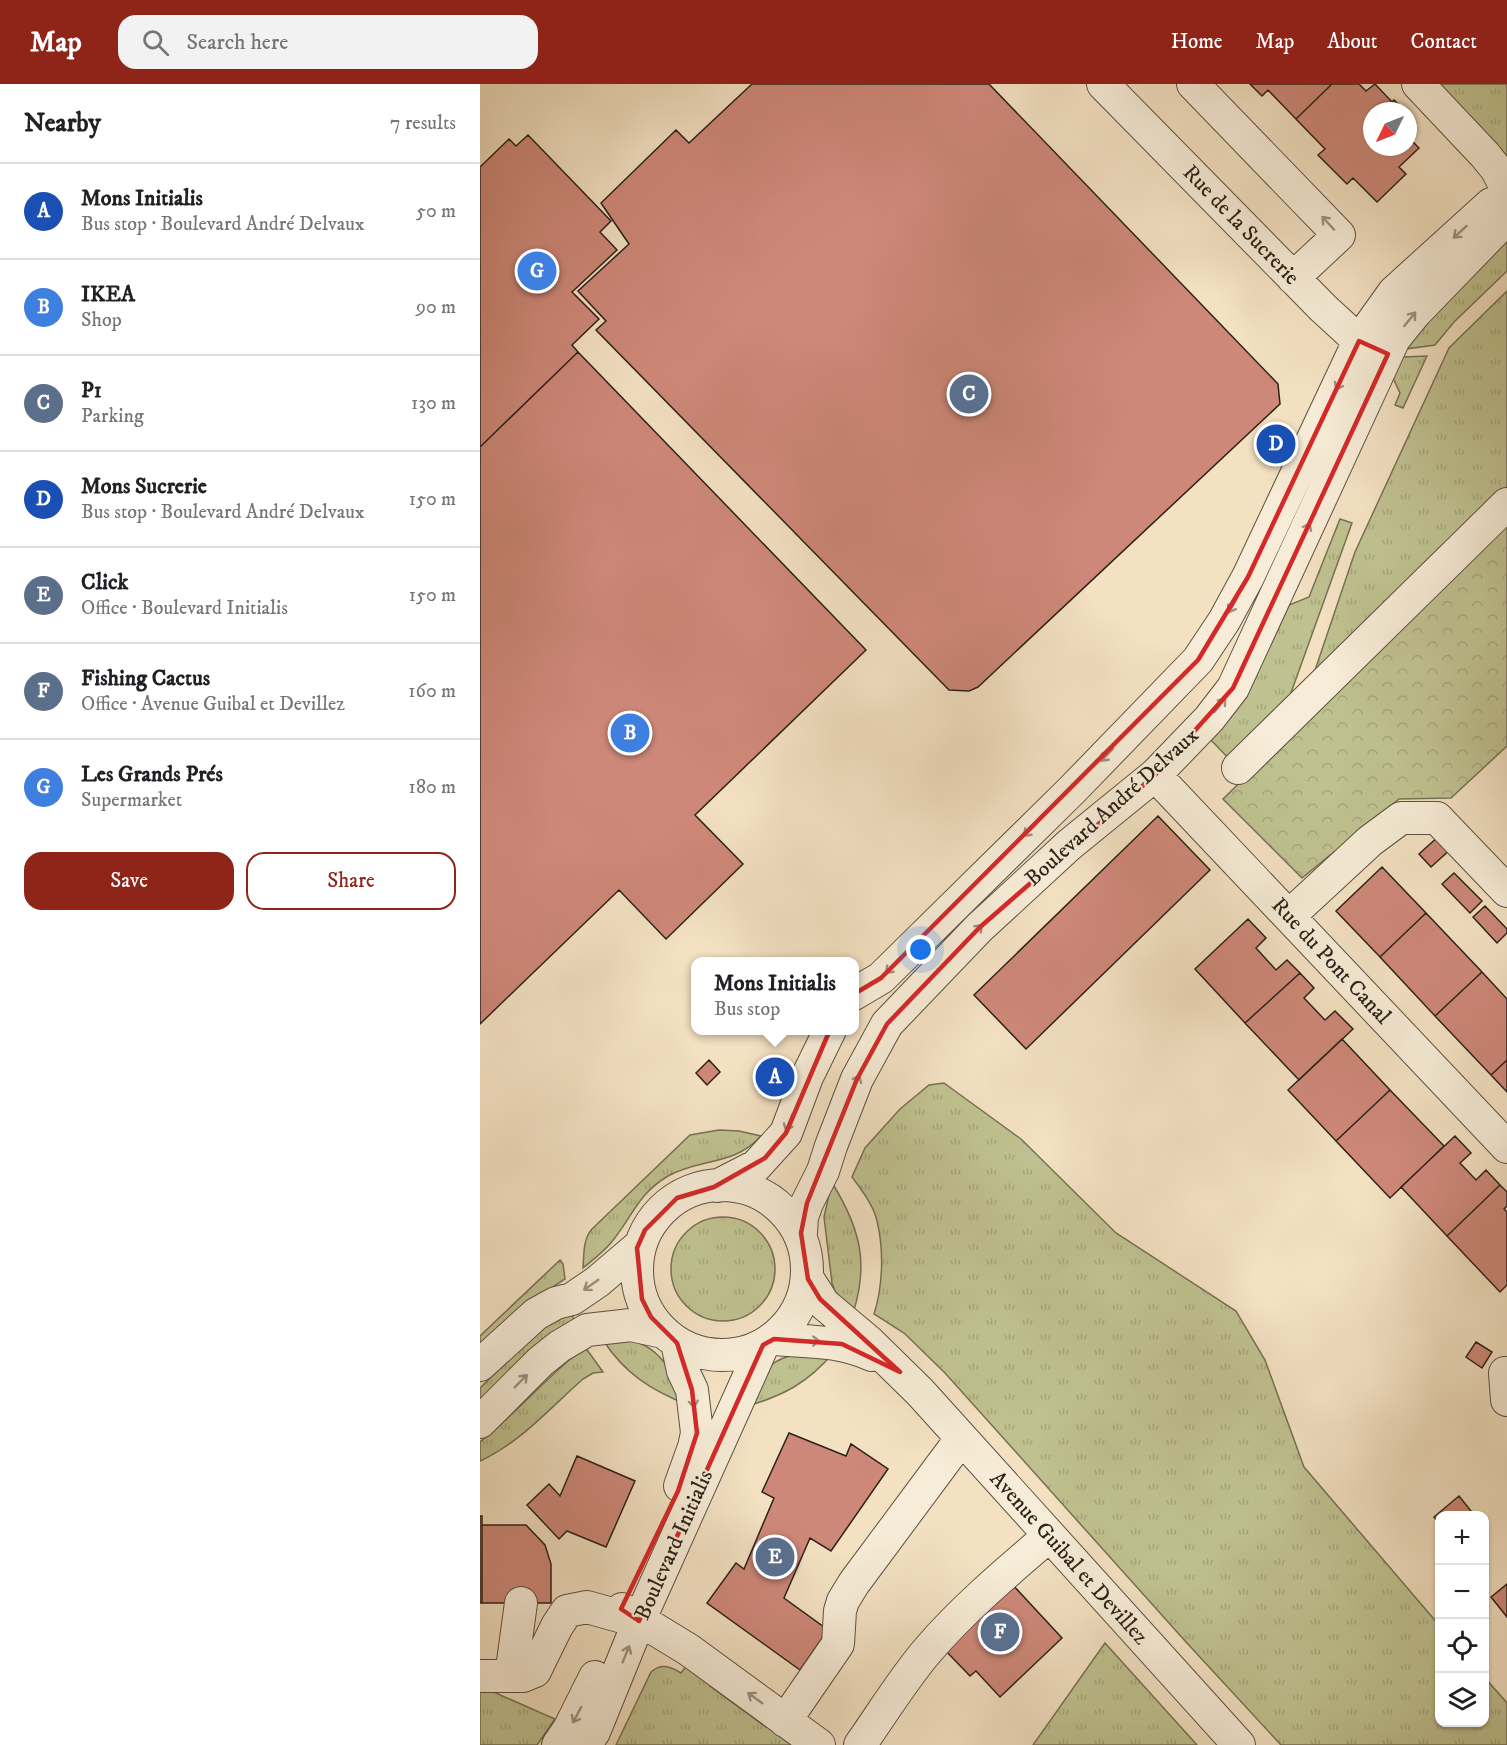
<!DOCTYPE html>
<meta charset="utf-8">
<style>
:root{--surface:#fff;--page:#f2f2f2;--text:#202124;--muted:#757577;--line:#e0e0e0;--accent:#8f2418}
body{margin:0;font-family:"IM FELL DW Pica",serif;background:var(--page);color:var(--text)}
.controls{position:absolute;right:18px;bottom:18px;display:grid;overflow:hidden;border-radius:12px;box-shadow:0 2px 4px #0004}
.controls button{width:54px;height:54px;display:grid;place-items:center;padding:0;border:0;border-bottom:2px solid var(--line);background:var(--surface);color:var(--text);font:30px sans-serif}
.compass{position:absolute;left:883px;top:18px;width:54px;height:54px;border-radius:50%;background:var(--surface);box-shadow:0 2px 4px #0004;rotate:227deg}
.you{position:absolute;left:441px;top:866px;width:21px;height:21px;margin:-15px;border:4px solid #fff;border-radius:50%;background:#1a73e8;box-shadow:0 0 0 9px #1a73e833}
.badge{display:grid;place-items:center;width:39px;height:39px;border-radius:50%;background:var(--accent);color:#fff;font-size:20px;font-weight:700}
.pin{position:absolute;translate:-50% -50%;border:3px solid #fff;box-shadow:0 2px 6px #0006}
.popup{position:absolute;left:211px;top:873px;width:168px;height:78px;box-sizing:border-box;display:grid;place-content:center;border-radius:12px;background:var(--surface);filter:drop-shadow(0 2px 4px #0005);font-size:20px;white-space:nowrap;color:var(--muted)}
.popup b{font-size:22px;color:var(--text)}
.popup::after{content:'';position:absolute;left:50%;top:100%;margin-left:-12px;border:12px solid transparent;border-top-color:var(--surface)}
.list{margin:0;padding:0;list-style:none}
h2{display:flex;justify-content:space-between;align-items:center;height:78px;margin:0;padding:0 24px;font-size:26px}
h2 small{font-size:20px;font-weight:400;color:var(--muted)}
.list li{display:grid;grid-template-columns:39px 1fr auto;gap:18px;align-items:center;box-sizing:border-box;height:96px;padding:0 24px;border-top:2px solid var(--line)}
.list b{display:block;font-size:22px;white-space:nowrap}
.list p{margin:0;font-size:20px;white-space:nowrap;color:var(--muted)}
.list em{font-size:20px;font-style:normal;color:var(--muted)}
.actions{display:flex;gap:12px;padding:18px 24px}
.actions a{flex:1;padding:14px 0;border:2px solid var(--accent);border-radius:18px;text-align:center;font-size:21px;color:var(--accent)}
.actions .main{background:var(--accent);color:#fff}
.icon{flex:none;width:33px;height:33px;fill:none;stroke:currentColor;stroke-width:2;stroke-linecap:round;stroke-linejoin:round}
.map{position:relative;flex:none;width:1027px;height:1661px;overflow:hidden}
header{display:flex;align-items:center;gap:36px;box-sizing:border-box;height:84px;padding:0 30px;background:var(--accent);color:#fff}
header strong{font-size:28px}
nav{display:flex;gap:33px;margin-inline-start:auto;font-size:21px}
.search{width:420px;height:54px;background:var(--page);display:flex;align-items:center;gap:15px;box-sizing:border-box;padding:0 21px;border-radius:18px;color:var(--muted);font-size:22px}
main{display:flex}
aside{flex:1;background:var(--surface)}
.map>svg:first-child{display:block}
.grass{fill:url(#grass-tufts);stroke:#767154;stroke-width:1.5}
.forest{fill:url(#forest-crowns);stroke:#767154;stroke-width:1.5}
.building{fill:#ce8879;stroke:#2c2119;stroke-width:1.5}
.lines{fill:none;stroke-linecap:round;stroke-linejoin:round}
.minor-casing{stroke:#5e5143;stroke-width:34}
.minor{stroke:#f7ecd7;stroke-width:32}
.oneway{stroke:#9c9182}
.marked{fill:none;stroke:#d62828;stroke-width:4.5;stroke-linejoin:round}
.labels{text-anchor:middle;dominant-baseline:central;stroke-width:4.5;stroke-linejoin:round;paint-order:stroke}
.street-label{font-size:22px;fill:#2c2119;stroke:#f7ecd7}
</style>
<header>
<strong>Map</strong>
<div class="search"><svg class="icon" aria-label="search" viewBox="0 0 24 24"><circle cx="10" cy="10" r="6"/><path d="M15 15l6 6"/></svg>Search here</div>
<nav><a>Home</a><a>Map</a><a>About</a><a>Contact</a></nav>
</header>
<main>
<aside>
<h2>Nearby<small>7 results</small></h2>
<ul class="list">
<li><span class="badge" style="background:#1a4fb4">A</span><div><b>Mons Initialis</b><p>Bus stop · Boulevard André Delvaux</p></div><em>50 m</em></li>
<li><span class="badge" style="background:#3f7fe0">B</span><div><b>IKEA</b><p>Shop</p></div><em>90 m</em></li>
<li><span class="badge" style="background:#5c6f8a">C</span><div><b>P1</b><p>Parking</p></div><em>130 m</em></li>
<li><span class="badge" style="background:#1a4fb4">D</span><div><b>Mons Sucrerie</b><p>Bus stop · Boulevard André Delvaux</p></div><em>150 m</em></li>
<li><span class="badge" style="background:#5c6f8a">E</span><div><b>Click</b><p>Office · Boulevard Initialis</p></div><em>150 m</em></li>
<li><span class="badge" style="background:#5c6f8a">F</span><div><b>Fishing Cactus</b><p>Office · Avenue Guibal et Devillez</p></div><em>160 m</em></li>
<li><span class="badge" style="background:#3f7fe0">G</span><div><b>Les Grands Prés</b><p>Supermarket</p></div><em>180 m</em></li>
</ul>
<div class="actions"><a class="main">Save</a><a>Share</a></div>
</aside>
<div class="map">
<svg width="1027" height="1661" viewBox="0 0 1027 1661">
<defs>
<pattern id="grass-tufts" width="24" height="20" patternUnits="userSpaceOnUse" patternTransform="scale(1.5)"><rect width="24" height="20" fill="#c0c190"/><path d="M3 7l-1-3M5 7V3M7 7l1-3M15 17l-1-3M17 17v-4M19 17l1-3" fill="none" stroke="#a5a67c"/></pattern>
<pattern id="forest-crowns" width="20" height="18" patternUnits="userSpaceOnUse" patternTransform="scale(1.5)"><rect width="20" height="18" fill="#c0c190"/><path d="M2 6a3 3 0 1 1 6 0M12 15a3 3 0 1 1 6 0" fill="none" stroke="#a5a67c"/></pattern>
</defs>
<rect width="100%" height="100%" fill="#f3e1c2"/>
<filter id="stains"><feTurbulence type="fractalNoise" baseFrequency=".00333" numOctaves="4"/><feColorMatrix values="0 0 0 0 .2 0 0 0 0 .09 0 0 0 0 .02 0 0 0 .5 -.17"/></filter>
<radialGradient id="worn" r=".72"><stop offset=".6" stop-color="#630" stop-opacity="0"/><stop offset="1" stop-color="#630" stop-opacity=".3"/></radialGradient>
<path class="grass" d="M948,0H1027V72L1019,75Z
M1027,151V187L974,238L955,261L926,265L938,246Z
M1027,207V403L831,598L875,468L969,264Z
M947,272L923,324L915,321L920,309L913,294L922,273Z
M860,435L872,439L803,631L754,680L730,655L751,633L767,612L809,521L829,513Z
M464,999L541,1055L636,1149L756,1227L785,1276L824,1383L959,1541L960,1638H1004L1005,1594L1027,1619V1661H801L706,1558L465,1289L424,1249L394,1230C403,1202 404,1166 397,1137C394,1122 381,1105 372,1093L385,1064L420,1025L449,1001Z
M239,1046L259,1047L281,1052C254,1082 221,1074 188,1092C159,1109 153,1131 134,1155C126,1166 114,1175 103,1184C104,1170 103,1155 112,1145L210,1051Z
M351,1102H354C380,1145 389,1180 373,1229L357,1213L352,1199L344,1133Z
M191 1185a52 52 0 1 1 104 0a52 52 0 1 1-104 0Z
M80,1176L83,1180L85,1195L47,1220L0,1266V1252Z
M90,1224L95,1239L0,1325V1304L72,1234Z
M123,1256C131,1256 139,1255 147,1256C181,1260 195,1294 208,1321C171,1306 145,1290 123,1256Z
M105,1263L123,1288L113,1289L103,1295C70,1324 41,1358 0,1377V1358C37,1329 68,1291 105,1263Z
M354,1268C328,1299 303,1312 264,1323C270,1312 276,1299 283,1289C300,1267 330,1269 354,1268Z
M625,1559L717,1661H553Z
M210,1577L235,1595L230,1602L286,1643L292,1636L327,1661H136L171,1588C181,1579 190,1582 201,1589Z
M0,1602L75,1635L57,1661H0Z"/>
<path class="forest" d="M1027,437V662L971,714L919,715L822,794L743,715Z"/>
<path class="building" d="M272,0H509L798,300L800,320L498,603L489,607L469,606L116,246L126,237L98,207L149,160L121,119L196,46L209,59Z
M770,0H852L816,35L788,6L782,12Z
M852,0H879L886,7L895,0L912,18L914,16L925,27H892V63H928V53L939,64L919,83L926,90L897,118L873,94L867,100L838,71L845,65L816,35Z
M48,51L131,137L120,148L137,166L92,208L119,235L92,261L98,268L0,363V83L29,55L36,62Z
M98,268L386,566L215,731L263,780L186,855L139,806L0,940V363Z
M678,732L730,786L546,965L494,911Z
M960,751L972,764L951,783L939,770Z
M902,783L946,829L900,873L856,827Z
M974,789L1002,817L990,829L962,800Z
M1005,822L1027,845V849L1017,859L993,833Z
M946,829L1002,888L955,932L900,873Z
M768,835L786,854L776,864L796,886L807,876L820,889L765,939L715,885Z
M1002,888L1027,915V976L1011,991L955,932Z
M820,889L834,904L824,914L845,936L855,927L873,945L819,996L765,939Z
M862,955L910,1006L856,1057L808,1006Z
M229,976L240,988L227,1001L216,989Z
M1027,976V1008L1011,991Z
M910,1006L964,1062L910,1114L856,1057Z
M975,1052L991,1069L980,1079L996,1096L1006,1086L1020,1101L967,1152L921,1103Z
M1020,1101L1027,1108V1122L1024,1125L1027,1128V1201L1020,1208L967,1152Z
M996,1258L1012,1268L1002,1284L986,1273Z
M309,1349L366,1372L371,1360L408,1385L351,1467L330,1454L304,1514L348,1546L320,1586L227,1519L256,1479L264,1485L294,1414L282,1408Z
M97,1372L155,1397L126,1463L87,1447L79,1455L47,1421L69,1400L80,1412Z
M979,1412L995,1432H960V1440L954,1433Z
M0,1432H2V1519H0Z
M2,1441H46L65,1461L71,1480V1519H2Z
M530,1498L582,1554L520,1613L496,1587L490,1592L462,1563Z
M1027,1500V1533L1011,1513Z"/>
<g class="lines">
<defs>
<path id="minor" d="M623,0L843,224L879,257L899,266
M713,0L859,151L813,194
M938,0L1005,71L1017,86L1027,106
M758,684L1027,420
M675,691L1027,1063
M809,832L890,757L921,734H957L1027,807
M374,910L401,894L592,706L718,576L744,537L768,493L879,257L914,208L1011,120L1027,115
M157 1186a85 85 0 1 1 170 0a85 85 0 1 1-170 0Z
M237,1102L276,1082L306,1049L327,993L350,946
M321,1149L322,1133L327,1119L343,1087L351,1062L377,995L407,940L499,844L589,761L675,691L729,635L753,604L914,255L935,229L1027,134
M328,1195L344,1220L388,1257L440,1308L759,1661
M294,1255C331,1258 357,1256 392,1271
M197,1259L203,1287L212,1306L217,1349L214,1363L200,1402
M0,1281L56,1230L76,1219L92,1215L117,1198L157,1164
M1025,1289L1027,1316
M0,1338L61,1277L80,1262L107,1246L151,1241L183,1248
M142,1525L209,1566L339,1661
M0,1592H43L55,1587L77,1542L87,1527L107,1523L139,1532
M31,1592L41,1519
M305,1637L358,1560L360,1527L363,1517L374,1499L481,1355
M78,1661L89,1645L115,1593
M105,1661L114,1648L159,1537L283,1261
M380,1661C402,1630 423,1595 448,1566C483,1525 527,1488 569,1452"/>
</defs>
<use href="#minor" class="minor-casing"/>
<use href="#minor" class="minor"/>
</g>
<defs><path id="oneway-shaft" d="M-6 0H5M1.5-3L5.5 0L1.5 3" fill="none" stroke-width="1.6" stroke-linecap="round" stroke-linejoin="round" transform="scale(1.5)"/></defs>
<g class="oneway">
<use href="#oneway-shaft" transform="translate(848 139) rotate(-133)"/>
<use href="#oneway-shaft" transform="translate(980 148) rotate(138)"/>
<use href="#oneway-shaft" transform="translate(930 235) rotate(-51)"/>
<use href="#oneway-shaft" transform="translate(860 298) rotate(116)"/>
<use href="#oneway-shaft" transform="translate(826 447) rotate(-65)"/>
<use href="#oneway-shaft" transform="translate(753 521) rotate(119)"/>
<use href="#oneway-shaft" transform="translate(740 621) rotate(-52)"/>
<use href="#oneway-shaft" transform="translate(627 671) rotate(134)"/>
<use href="#oneway-shaft" transform="translate(550 746) rotate(136)"/>
<use href="#oneway-shaft" transform="translate(496 847) rotate(-45)"/>
<use href="#oneway-shaft" transform="translate(412 883) rotate(135)"/>
<use href="#oneway-shaft" transform="translate(376 999) rotate(-66)"/>
<use href="#oneway-shaft" transform="translate(309 1039) rotate(111)"/>
<use href="#oneway-shaft" transform="translate(111 1201) rotate(145)"/>
<use href="#oneway-shaft" transform="translate(331 1257)"/>
<use href="#oneway-shaft" transform="translate(41 1297) rotate(-45)"/>
<use href="#oneway-shaft" transform="translate(213 1315) rotate(81)"/>
<use href="#oneway-shaft" transform="translate(146 1570) rotate(-68)"/>
<use href="#oneway-shaft" transform="translate(275 1614) rotate(-144)"/>
<use href="#oneway-shaft" transform="translate(97 1631) rotate(118)"/>
</g>
<path class="marked" d="M879,257L908,270L753,604L675,691L499,844L407,940L377,995L327,1119L321,1149L328,1195L340,1215L420,1288L362,1260L294,1255L283,1261L159,1537L141,1525L198,1407L217,1349L212,1306L197,1259L171,1233L162,1215L157,1164L165,1146L197,1114L234,1103L285,1074L306,1049L349,948L374,910L401,894L718,576L768,493Z"/>
<g class="labels">
<g class="street-label">
<text transform="translate(761 141) rotate(46)">Rue de la Sucrerie</text>
<text transform="translate(632 723) rotate(-42)">Boulevard André Delvaux</text>
<text transform="translate(851 877) rotate(47)">Rue du Pont Canal</text>
<text transform="translate(194 1461) rotate(-66)">Boulevard Initialis</text>
<text transform="translate(589 1474) rotate(48)">Avenue Guibal et Devillez</text>
</g>
</g>
<rect width="100%" height="100%" filter="url(#stains)"/>
<rect width="100%" height="100%" fill="url(#worn)"/>
</svg>
<div class="controls">
<button>+</button>
<button>−</button>
<button><svg class="icon" aria-label="locate" viewBox="0 0 24 24"><circle cx="12" cy="12" r="6"/><path d="M12 2v4M12 18v4M2 12h4M18 12h4"/></svg></button>
<button><svg class="icon" aria-label="layers" viewBox="0 0 24 24"><path d="M12 4l9 5-9 5-9-5zM3 14l9 5 9-5"/></svg></button>
</div>
<svg class="compass" viewBox="-18 -18 36 36"><path d="M0-13l5 13h-10z" fill="#e53935"/><path d="M0 13l5-13h-10z" fill="#757577"/></svg>
<div class="you"></div>
<div class="pin badge" style="left:295px;top:993px;background:#1a4fb4">A</div>
<div class="popup"><b>Mons Initialis</b>Bus stop</div>
<div class="pin badge" style="left:150px;top:649px;background:#3f7fe0">B</div>
<div class="pin badge" style="left:489px;top:310px;background:#5c6f8a">C</div>
<div class="pin badge" style="left:796px;top:360px;background:#1a4fb4">D</div>
<div class="pin badge" style="left:295px;top:1473px;background:#5c6f8a">E</div>
<div class="pin badge" style="left:520px;top:1548px;background:#5c6f8a">F</div>
<div class="pin badge" style="left:57px;top:187px;background:#3f7fe0">G</div>
</div>
</main>
